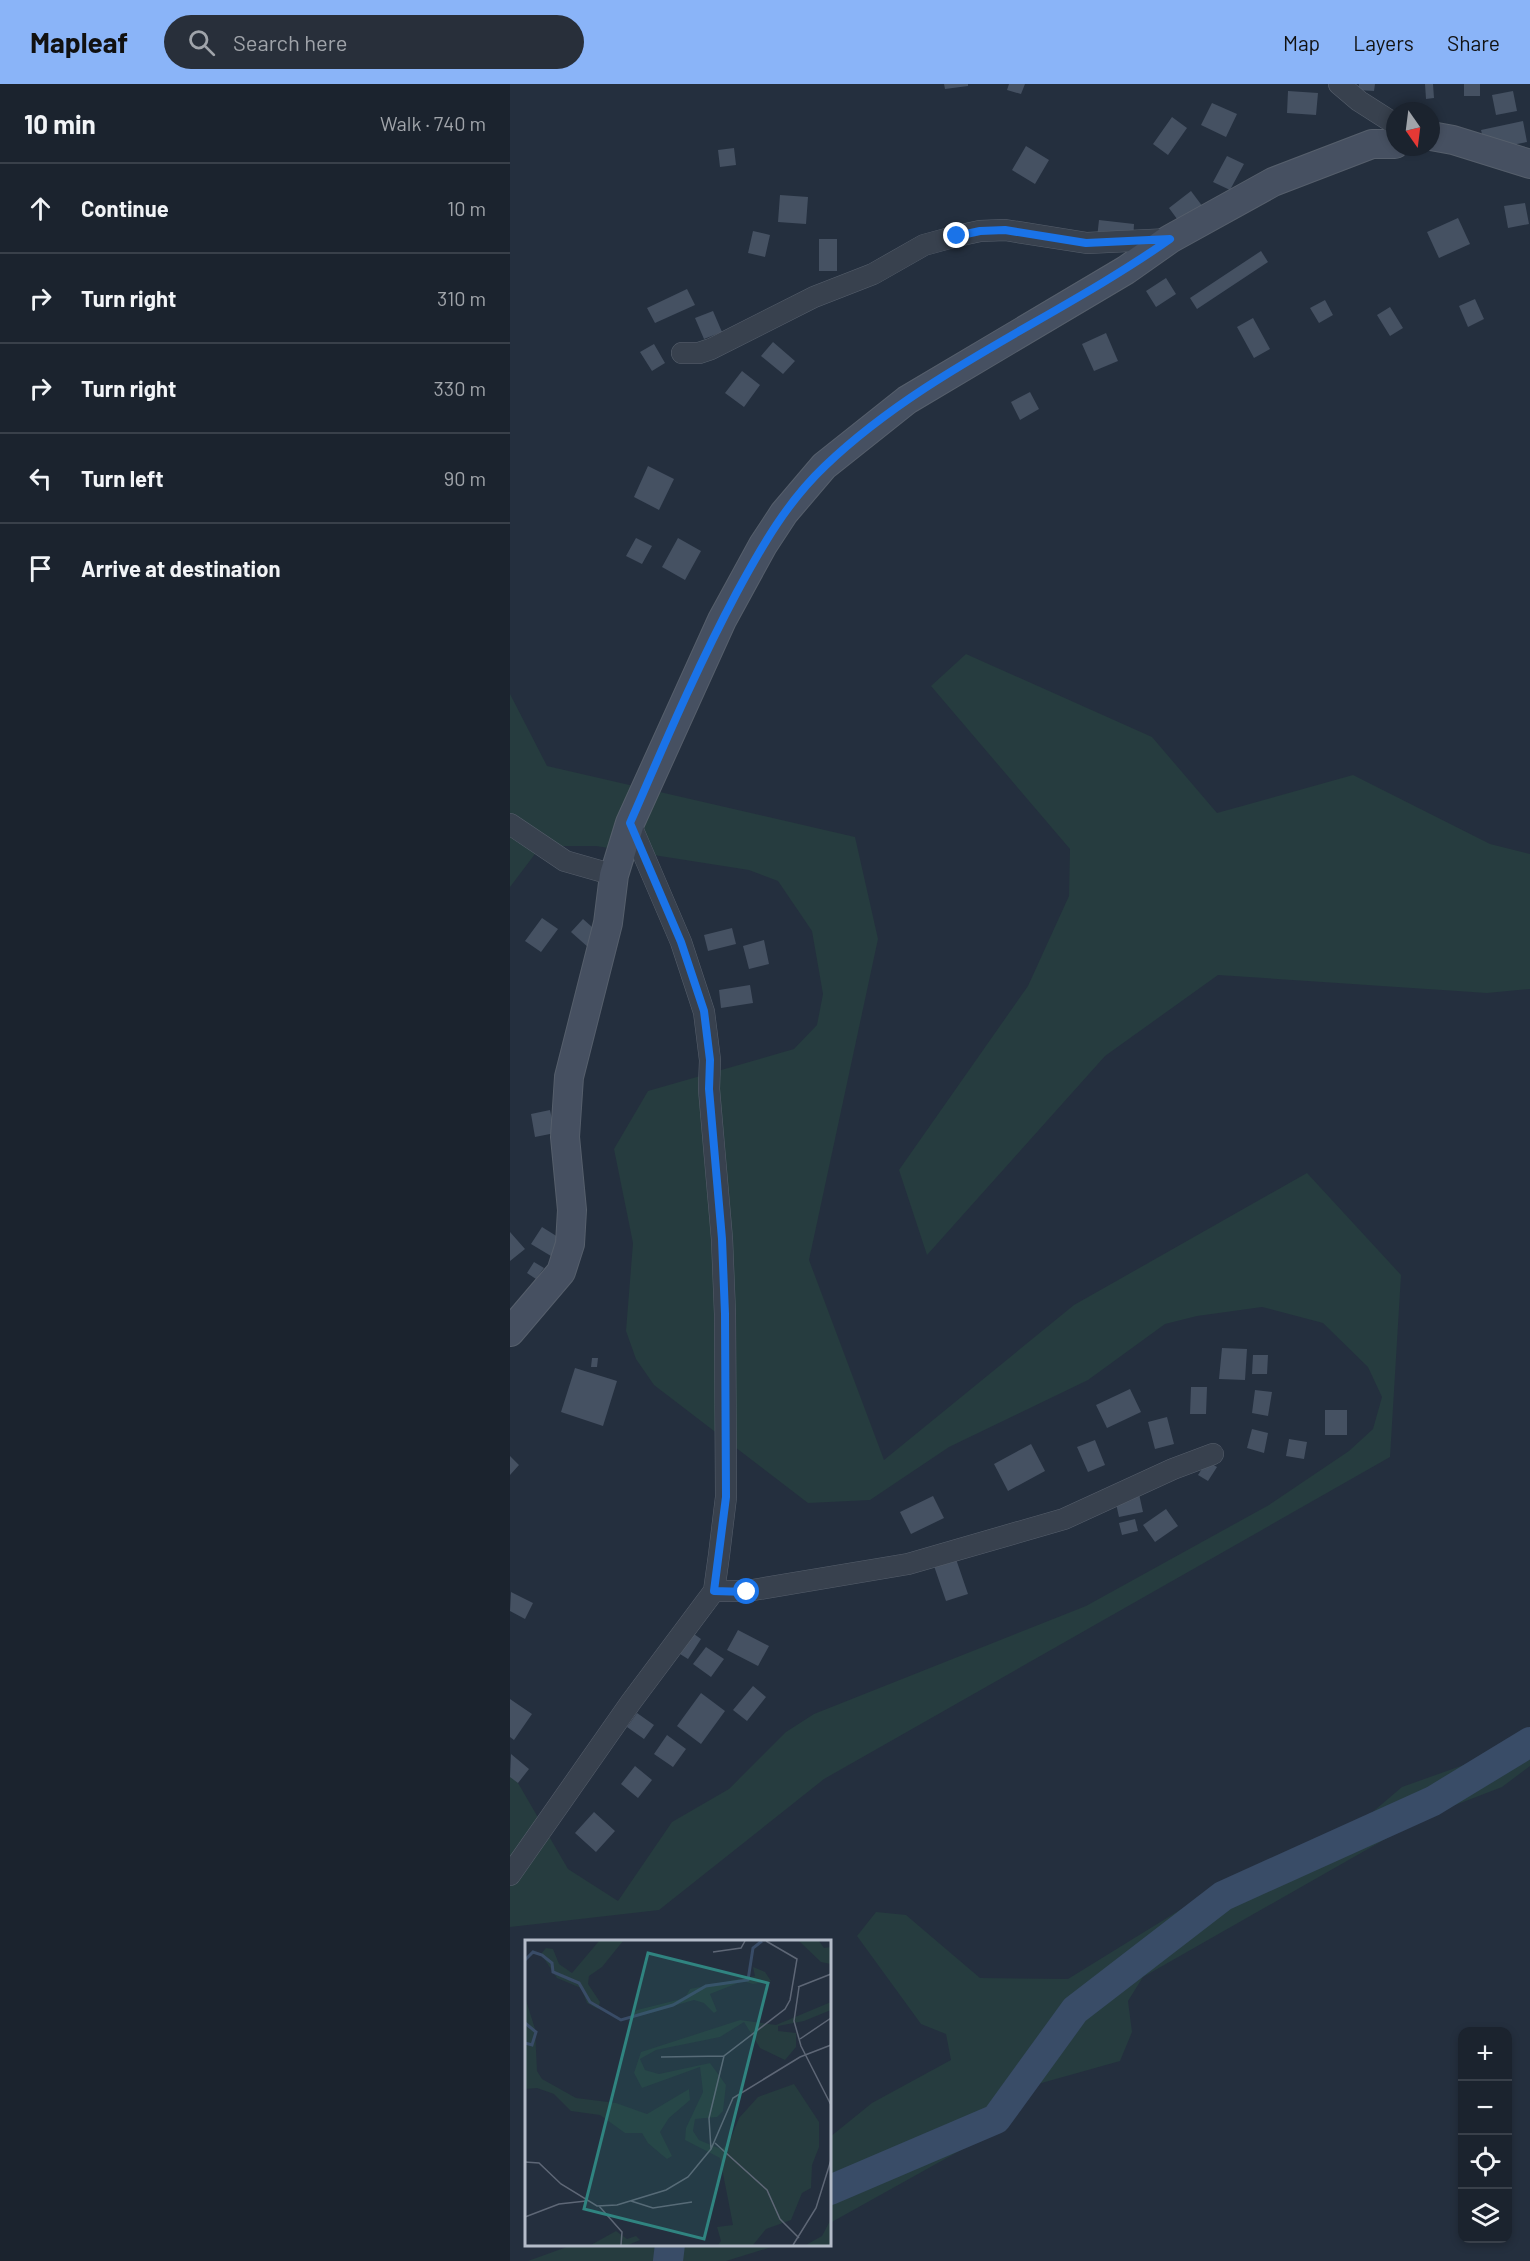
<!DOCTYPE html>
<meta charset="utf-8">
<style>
:root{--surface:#1b232e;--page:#282f3a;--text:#f1f3f6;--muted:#a0a4aa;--line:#39404a;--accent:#8ab4f8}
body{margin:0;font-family:Barlow,sans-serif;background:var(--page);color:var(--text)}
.controls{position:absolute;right:18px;bottom:18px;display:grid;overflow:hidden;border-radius:12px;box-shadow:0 3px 9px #0003}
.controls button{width:54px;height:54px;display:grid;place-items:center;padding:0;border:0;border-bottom:2px solid var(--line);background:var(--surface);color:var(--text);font:30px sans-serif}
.compass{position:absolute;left:876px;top:18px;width:54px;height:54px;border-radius:50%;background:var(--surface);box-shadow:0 3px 9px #0003;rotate:166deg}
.stop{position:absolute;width:18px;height:18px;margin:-14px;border:4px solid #1a73e8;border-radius:50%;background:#fff}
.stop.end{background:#1a73e8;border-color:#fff;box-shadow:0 2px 6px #0008}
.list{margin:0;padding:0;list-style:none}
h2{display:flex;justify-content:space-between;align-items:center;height:78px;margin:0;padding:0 24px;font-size:26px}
h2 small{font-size:20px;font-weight:400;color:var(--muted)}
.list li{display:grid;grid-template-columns:39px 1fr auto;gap:18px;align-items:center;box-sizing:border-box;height:90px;padding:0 24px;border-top:2px solid var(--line)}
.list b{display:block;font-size:22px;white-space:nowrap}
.list em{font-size:20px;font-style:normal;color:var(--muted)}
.icon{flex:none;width:33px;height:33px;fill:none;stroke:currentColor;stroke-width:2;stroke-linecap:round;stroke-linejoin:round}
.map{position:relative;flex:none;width:1020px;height:2177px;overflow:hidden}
header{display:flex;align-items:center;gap:36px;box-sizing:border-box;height:84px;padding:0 30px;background:var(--accent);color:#111}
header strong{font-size:28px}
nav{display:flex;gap:33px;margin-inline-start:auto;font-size:21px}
.search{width:420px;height:54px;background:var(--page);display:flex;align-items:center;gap:15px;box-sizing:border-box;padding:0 21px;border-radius:33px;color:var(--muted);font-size:22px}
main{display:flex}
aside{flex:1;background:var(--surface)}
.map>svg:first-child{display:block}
.green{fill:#263c3f}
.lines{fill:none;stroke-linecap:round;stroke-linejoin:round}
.river{stroke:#394c67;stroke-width:30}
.building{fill:#455162}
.street-casing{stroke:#565f6c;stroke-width:22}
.secondary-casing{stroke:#565f6c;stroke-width:30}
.street{stroke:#38414e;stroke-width:21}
.secondary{stroke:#465061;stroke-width:28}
.route{stroke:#1a73e8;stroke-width:8}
.inset-river{fill:none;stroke:#394c67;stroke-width:3}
.inset-road{fill:none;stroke:#5e6776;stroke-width:1.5}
.view{fill:#308480;fill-opacity:0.15;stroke:#308480;stroke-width:3}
.inset-edge{fill:none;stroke:#b4bcc9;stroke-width:3}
</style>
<header>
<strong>Mapleaf</strong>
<div class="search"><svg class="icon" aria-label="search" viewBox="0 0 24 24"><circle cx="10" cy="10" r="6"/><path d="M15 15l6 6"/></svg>Search here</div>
<nav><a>Map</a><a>Layers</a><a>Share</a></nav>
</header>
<main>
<aside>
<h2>10 min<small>Walk · 740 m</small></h2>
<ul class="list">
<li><svg class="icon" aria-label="ahead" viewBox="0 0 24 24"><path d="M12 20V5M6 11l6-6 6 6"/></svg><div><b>Continue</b></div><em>10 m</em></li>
<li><svg class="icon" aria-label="right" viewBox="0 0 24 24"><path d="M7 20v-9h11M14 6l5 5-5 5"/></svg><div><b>Turn right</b></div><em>310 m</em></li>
<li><svg class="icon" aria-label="right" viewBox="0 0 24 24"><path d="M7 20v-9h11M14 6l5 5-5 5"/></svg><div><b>Turn right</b></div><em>330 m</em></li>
<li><svg class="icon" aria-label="left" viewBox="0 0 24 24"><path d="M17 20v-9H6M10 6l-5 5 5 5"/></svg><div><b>Turn left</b></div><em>90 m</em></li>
<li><svg class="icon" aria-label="arrive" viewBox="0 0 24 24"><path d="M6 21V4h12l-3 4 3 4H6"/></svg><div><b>Arrive at destination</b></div></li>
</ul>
</aside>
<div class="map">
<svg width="1020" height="2177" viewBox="0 0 1020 2177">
<rect width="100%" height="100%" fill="#242f3e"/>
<path class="green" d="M456,570L642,653L707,729L843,691L980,760L1020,770V905L977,909L708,891L595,972L417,1171L389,1086L518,902L559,812L560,765L421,602Z
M0,610L37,682L345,753L368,855L299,1176L374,1376L564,1221L797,1089L891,1191L880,1373L314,1695L149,1826L0,1843V1690L8,1699L58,1785L108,1817L162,1738L219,1705L276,1648L304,1630L576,1522L759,1421L839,1367L863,1345L872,1313L858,1283L813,1239L752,1223L687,1232L655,1240L578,1296L439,1363L360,1416L298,1419L144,1301L126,1275L116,1247L123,1159L104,1065L138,1007L284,965L307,941L313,910L302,847L268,797L239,786L86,762H31L0,803Z
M1020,1649V1682L992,1703L914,1733L633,1893L618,1917L622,1948L610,1977L528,2000L469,2056L320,2139V2053L362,2019L441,1976L436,1950L411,1940L347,1852L366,1828L396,1831L470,1894L558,1895L712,1800L825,1760L892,1703L1007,1662Z
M65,2160H268V2161L216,2177H18Z"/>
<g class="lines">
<path class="river" d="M320,2106L486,2035L565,1926L713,1812L923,1717L1020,1658
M158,2177L160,2160"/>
</g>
<path class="building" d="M434,0H458V2L435,5Z
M499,0H515L511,10L497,6Z
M849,0H865L864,7L848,6Z
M915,0H923L924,14L916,15Z
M954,0H970V12H954Z
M778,7L808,9L806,31L777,29Z
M1003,7L1007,27L986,31L982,11Z
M702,19L727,30L716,53L691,41Z
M662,33L677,44L658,71L643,60Z
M1013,37L1017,58L976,66L971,46Z
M516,62L539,76L525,100L502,86Z
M224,64L226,81L210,83L208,66Z
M717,72L734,80L720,106L703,98Z
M681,107L693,123L670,139L659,124Z
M270,111L298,113L296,140L268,138Z
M1015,119L1019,140L998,144L994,122Z
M948,134L960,160L929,174L917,148Z
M589,136L624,140L623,157L587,154Z
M243,147L260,151L255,173L238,169Z
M309,155H327V187H309Z
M751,167L758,178L687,225L680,214Z
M656,194L666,210L646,223L636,207Z
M177,205L185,221L145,239L137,224Z
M965,215L974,235L958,243L949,222Z
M815,216L823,231L809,239L800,224Z
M880,223L893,244L880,252L867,231Z
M203,227L212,248L194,255L185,234Z
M743,234L760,265L744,274L727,243Z
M596,249L608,277L584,287L572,260Z
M263,258L285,277L273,290L251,272Z
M144,260L155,279L142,287L130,268Z
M232,287L250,301L234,323L215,309Z
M520,308L529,325L510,336L501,318Z
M138,382L164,395L149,426L124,413Z
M126,454L142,462L132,480L116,472Z
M168,454L191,467L175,496L152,483Z
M32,834L48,845L31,868L15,857Z
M73,835L91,851L79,864L61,848Z
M222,844L226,860L198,867L194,851Z
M254,856L259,880L239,885L233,862Z
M240,901L243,919L211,924L209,906Z
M40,1026L45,1049L25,1053L21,1030Z
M32,1143L56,1158L46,1175L21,1160Z
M0,1148L15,1165L0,1177Z
M24,1178L34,1184L26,1195L17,1189Z
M712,1264L737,1265L735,1296L709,1295Z
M743,1271H758L757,1290H742Z
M82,1274H88L87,1283H81Z
M65,1284L107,1297L93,1342L51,1328Z
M681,1303H697L696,1330H680Z
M620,1305L631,1328L597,1344L586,1321Z
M745,1306L762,1308L758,1332L742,1329Z
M815,1326H837V1351H815Z
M657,1333L664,1360L645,1365L638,1338Z
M742,1345L758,1349L754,1369L737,1364Z
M779,1355L797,1358L794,1375L776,1372Z
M585,1356L595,1381L578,1388L567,1363Z
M521,1360L535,1387L498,1407L484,1380Z
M0,1372L9,1381L0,1391Z
M697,1377L707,1383L698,1397L688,1391Z
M629,1410L633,1428L609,1433L605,1415Z
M423,1412L434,1434L401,1450L390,1428Z
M656,1425L668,1442L645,1458L633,1441Z
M625,1435L628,1447L612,1451L609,1439Z
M446,1475L458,1510L436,1517L424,1482Z
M1,1508L23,1519L15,1535L0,1527Z
M228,1546L259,1562L248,1582L217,1566Z
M184,1550L191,1555L178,1575L170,1570Z
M196,1563L214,1575L201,1593L183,1580Z
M243,1602L256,1613L237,1637L223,1626Z
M191,1609L215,1627L191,1660L167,1642Z
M0,1615L22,1630L4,1656L0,1653Z
M127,1629L144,1641L134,1655L117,1643Z
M157,1651L176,1665L163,1683L144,1670Z
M1,1670L19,1685L8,1699L0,1693Z
M125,1682L142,1696L128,1714L111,1700Z
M84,1728L105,1747L86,1768L65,1749Z"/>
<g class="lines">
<defs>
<path id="street" d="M829,0L849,17L885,40
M172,269H189L201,265L304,213L363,190L414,161L447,152L470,147L495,146L577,159L660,155
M0,740L55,777L104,791
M204,1507H237L398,1480L554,1435L663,1385L703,1370
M0,1791L121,1618L204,1507L209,1471L216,1413L215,1230L212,1155L199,1005L200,976L194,928L171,858L120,739"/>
<path id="secondary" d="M921,52L943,56L1020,80
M0,1248L51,1188L60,1160L62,1126L55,1053L59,993L98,839L104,791L120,739L212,536L253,461L274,429L314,382L397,316L616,186L660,155L763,98L862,60H885"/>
</defs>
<use href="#street" class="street-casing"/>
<use href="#secondary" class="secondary-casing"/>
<use href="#street" class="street"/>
<use href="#secondary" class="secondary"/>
</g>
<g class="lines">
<path class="route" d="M237,1508L204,1507L216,1413L215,1230L212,1155L199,1005L200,976L194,927L171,858L120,739C154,661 187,583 227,508C252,462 277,418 315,382C414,287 548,234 660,155L576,159L495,146L470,147L447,152"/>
</g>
<g transform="translate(15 1856)">
<rect width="306" height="306" fill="#242f3e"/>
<path d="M74,1H98L77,27L64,36L63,44L75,62L73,69L62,63L56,48L32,38L16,14L21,8L28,9L34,24L47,33ZM274,1H294L299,8L306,7V24L296,22ZM228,27L240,32L246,41L228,44L218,41L185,54L192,71L189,73L179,63L169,60L100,80L112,70L160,58L165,49L230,36ZM0,57L10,89L12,131L17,139L51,158L91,163L122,174L164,149L165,160L144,178L135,192L147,216L142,219L137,215L123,203L117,193H100L75,175L46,171L29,154L12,148L0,149ZM306,62V70L279,81L253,86V91L271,93V107L260,120L235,108L219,82L195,97L131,110L115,119L120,130L134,134L185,123L201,145L198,171L192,177L170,179L168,191L174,200L191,207L197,209L204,203L214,178L233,157L269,144L294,182V207L287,225L286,248L277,253L266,280L241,289L228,305H193L196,301L192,287L208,285L195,218L160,200L161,188L178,152L175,127L117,148L109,133L116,112L215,80L251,85ZM306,279V305H281L297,296ZM91,291L102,299L111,296L115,300L103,305H66Z" fill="#263c3f"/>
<path class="inset-river" d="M0,20L8,12L17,15L27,23L28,32L54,43L65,62L96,80L148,65L181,46L223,40L228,8L237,1M0,83L11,92L7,105L0,103"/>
<path class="inset-road" d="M188,12L216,8L220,1M273,47L306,34M274,47L269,81L276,106L306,165M275,99L306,78M136,117L199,116M190,203L242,250L255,279L274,298M186,209L184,178L199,116L260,69L265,60L272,19L241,1M0,222L14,223L36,244L72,266L92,265L141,250L163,237L186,209L208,158L275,117L306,105M106,261L128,268L167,262M74,266L97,292L96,305M0,277L34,264L61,261M268,305L291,268L306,220"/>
<path class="view" d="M123,13L243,43L179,299L59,269Z"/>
<rect width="306" height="306" class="inset-edge"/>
</g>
</svg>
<div class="controls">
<button>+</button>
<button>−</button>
<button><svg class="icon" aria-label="locate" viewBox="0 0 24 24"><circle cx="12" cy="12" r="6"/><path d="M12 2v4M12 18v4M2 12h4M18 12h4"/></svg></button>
<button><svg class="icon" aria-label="layers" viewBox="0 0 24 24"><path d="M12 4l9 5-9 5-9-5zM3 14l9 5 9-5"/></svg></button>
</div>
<svg class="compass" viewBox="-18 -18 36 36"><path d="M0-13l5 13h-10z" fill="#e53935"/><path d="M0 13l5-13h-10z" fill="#a0a4aa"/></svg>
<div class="stop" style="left:237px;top:1508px"></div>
<div class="stop end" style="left:447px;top:152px"></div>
</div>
</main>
